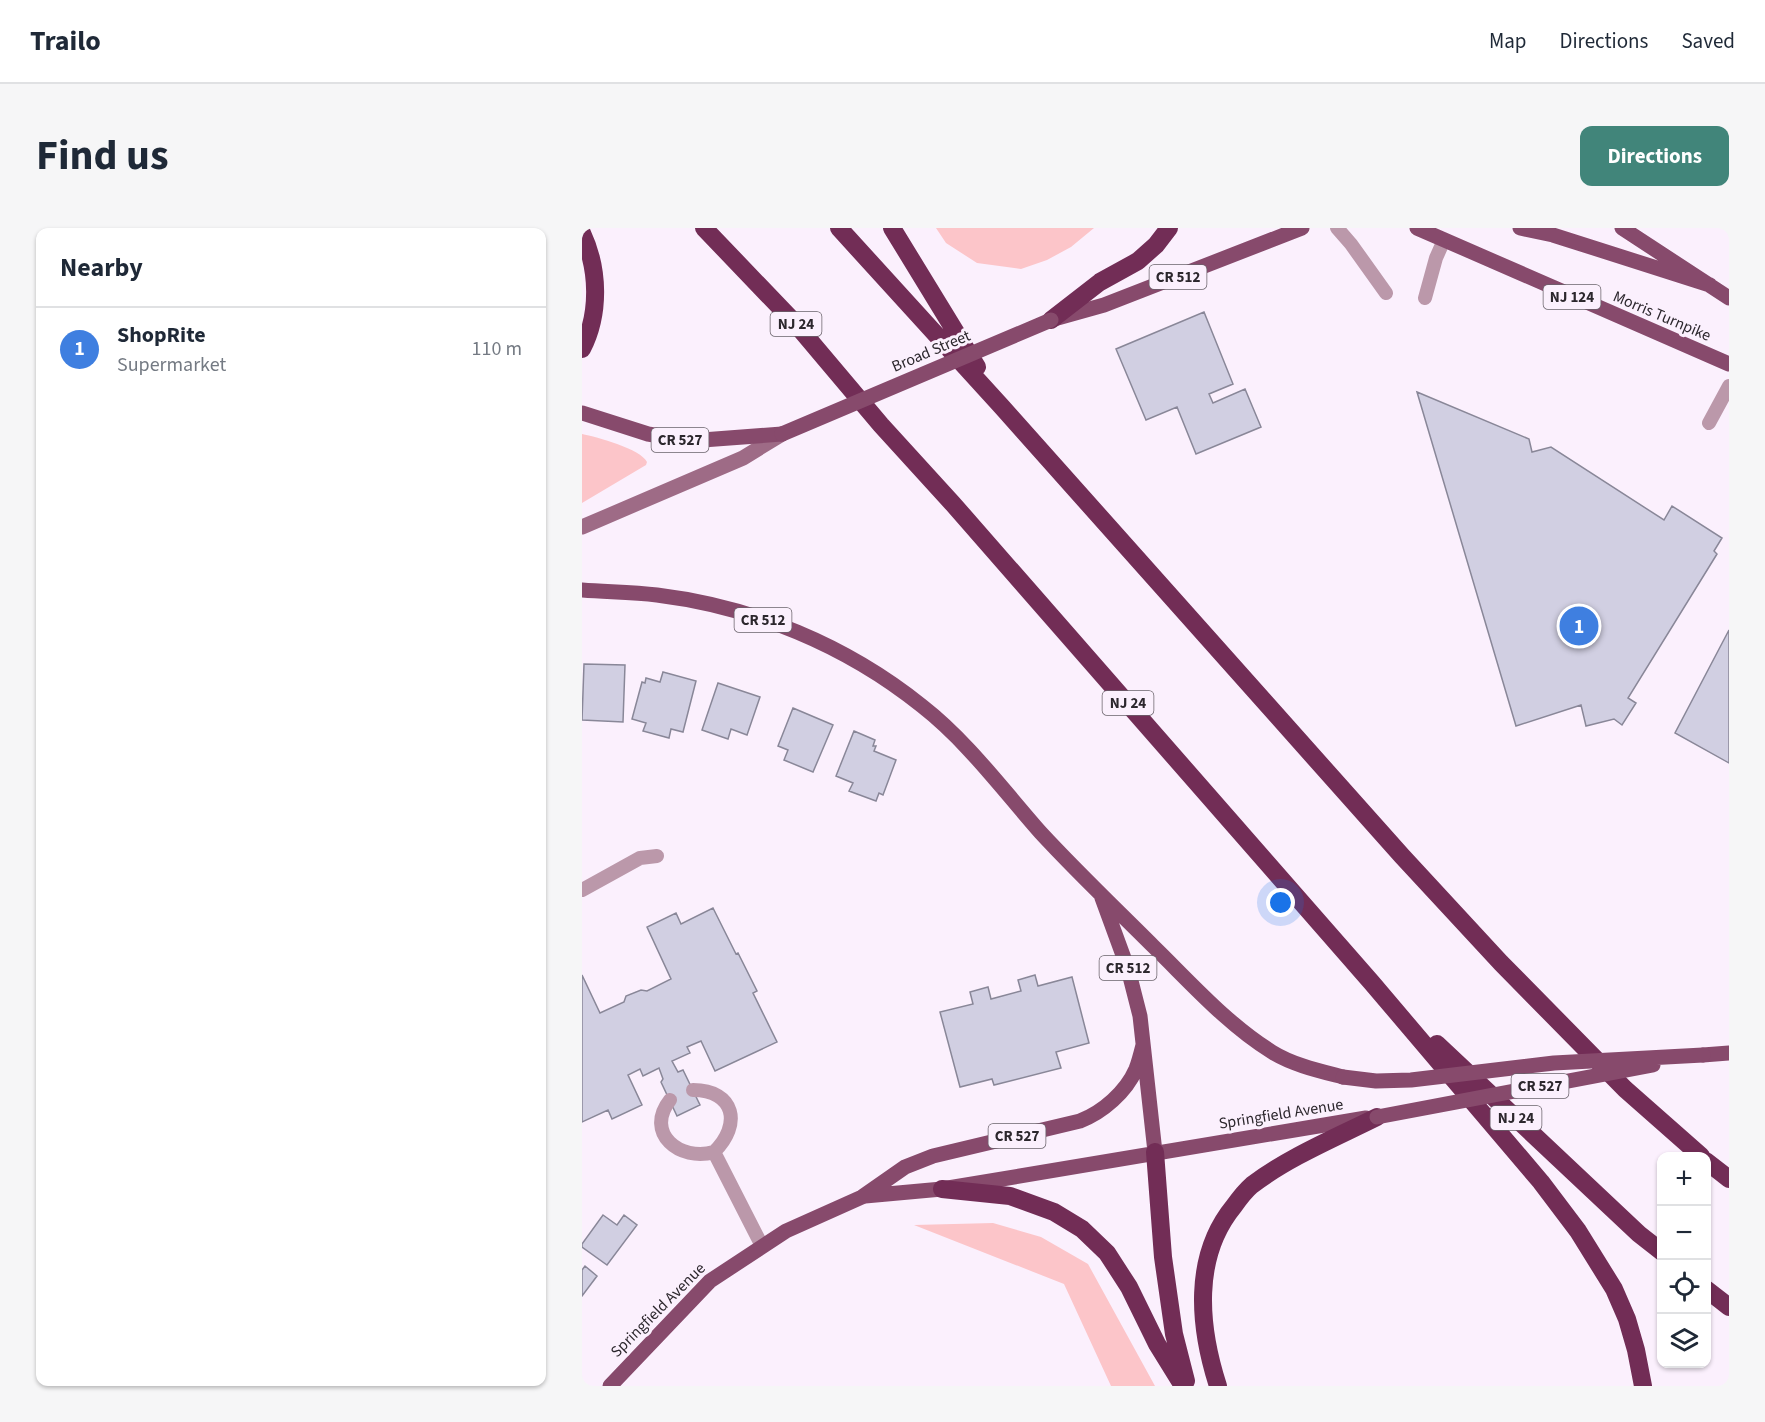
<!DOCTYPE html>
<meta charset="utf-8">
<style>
:root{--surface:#fff;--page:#f6f6f7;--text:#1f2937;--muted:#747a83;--line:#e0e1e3;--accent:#41857a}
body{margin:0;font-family:"Source Sans 3",sans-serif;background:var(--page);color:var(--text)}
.controls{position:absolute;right:18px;bottom:18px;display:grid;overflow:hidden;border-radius:12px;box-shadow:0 2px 4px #0004}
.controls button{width:54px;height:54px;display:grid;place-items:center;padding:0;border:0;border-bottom:2px solid var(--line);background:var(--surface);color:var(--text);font:30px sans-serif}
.you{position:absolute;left:699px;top:675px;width:21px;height:21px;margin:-15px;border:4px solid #fff;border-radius:50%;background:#1a73e8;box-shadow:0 0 0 9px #1a73e833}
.badge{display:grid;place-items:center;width:39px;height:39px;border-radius:50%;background:var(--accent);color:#fff;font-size:20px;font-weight:700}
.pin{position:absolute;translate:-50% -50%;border:3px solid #fff;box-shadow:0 2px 6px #0006}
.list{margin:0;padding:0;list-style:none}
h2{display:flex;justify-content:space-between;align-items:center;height:78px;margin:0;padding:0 24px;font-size:26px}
h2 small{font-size:20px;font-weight:400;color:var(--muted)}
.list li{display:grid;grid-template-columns:39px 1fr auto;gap:18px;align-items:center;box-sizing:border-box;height:84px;padding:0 24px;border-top:2px solid var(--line)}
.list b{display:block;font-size:22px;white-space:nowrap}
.list p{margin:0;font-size:20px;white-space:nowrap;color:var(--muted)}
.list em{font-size:20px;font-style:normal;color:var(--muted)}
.icon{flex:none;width:33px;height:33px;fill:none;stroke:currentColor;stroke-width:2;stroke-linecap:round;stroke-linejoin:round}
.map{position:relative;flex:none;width:1147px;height:1158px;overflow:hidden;border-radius:12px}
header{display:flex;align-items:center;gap:36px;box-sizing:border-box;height:84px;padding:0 30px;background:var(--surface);border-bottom:2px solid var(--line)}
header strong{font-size:28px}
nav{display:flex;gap:33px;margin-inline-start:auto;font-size:21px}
.intro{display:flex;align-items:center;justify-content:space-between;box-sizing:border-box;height:144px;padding:0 36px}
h1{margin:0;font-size:42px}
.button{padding:15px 27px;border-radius:12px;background:var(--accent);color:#fff;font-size:21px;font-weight:700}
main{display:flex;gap:36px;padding:0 36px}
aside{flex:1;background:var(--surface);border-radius:12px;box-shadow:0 2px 4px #0004}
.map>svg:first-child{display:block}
.green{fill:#fcc5c9}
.building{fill:#d1cfe2;stroke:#898798;stroke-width:1.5}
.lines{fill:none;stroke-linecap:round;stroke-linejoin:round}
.service{stroke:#bb98aa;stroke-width:14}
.secondary{stroke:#9e6b86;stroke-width:15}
.primary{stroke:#874a6c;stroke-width:15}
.motorway{stroke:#722d56;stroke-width:18}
.primary-bridge{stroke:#874a6c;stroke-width:15}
.labels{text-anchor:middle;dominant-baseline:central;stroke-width:6;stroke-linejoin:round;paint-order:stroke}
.shield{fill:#fbf0fd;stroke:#6a636b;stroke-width:1.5}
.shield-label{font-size:15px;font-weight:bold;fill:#2c272d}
.street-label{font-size:16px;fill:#2c272d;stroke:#fbf0fd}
</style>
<header>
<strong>Trailo</strong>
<nav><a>Map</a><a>Directions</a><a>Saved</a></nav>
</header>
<div class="intro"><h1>Find us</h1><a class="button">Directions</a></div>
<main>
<aside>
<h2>Nearby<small></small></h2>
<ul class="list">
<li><span class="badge" style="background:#3f7fe0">1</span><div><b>ShopRite</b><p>Supermarket</p></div><em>110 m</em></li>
</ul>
</aside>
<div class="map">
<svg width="1147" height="1158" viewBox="0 0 1147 1158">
<rect width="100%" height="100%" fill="#fbf0fd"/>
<path class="green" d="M354,0H512L489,19L465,32L439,41L395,35L364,15Z
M0,206C15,209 59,221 65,234L64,237L0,275Z
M411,995L459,1009L506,1036L573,1158H529L482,1056L332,997Z"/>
<path class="building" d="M622,84L651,156L627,166L631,175L663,161L679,199L614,226L595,179L564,192L534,121Z
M835,164L947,211L950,224L969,219L1082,292L1090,278L1140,310L1132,323L1135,326L1046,470L1054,475L1040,497L1032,491L1004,498L999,477L934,498Z
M1147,402V535L1093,505Z
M2,436L43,437L41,494L0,492Z
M81,444L114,453L101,504L89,501L87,510L61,503L64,495L50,491L60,454L63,455L64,450L78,454Z
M136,455L178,469L165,507L149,501L146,511L120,502Z
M211,480L251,497L231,544L202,532L206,522L196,518Z
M272,503L293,512L291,518H294L292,523L314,532L301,567L297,565L294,573L267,563L271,555L254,548Z
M131,680L154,726L156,725L175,763L171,765L195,814L133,843L119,813L105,819L108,825L90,833L96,844L101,842L118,877L95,888L79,854L81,851L77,840L61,848L58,841L46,847L60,877L30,891L26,882L0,894V747L18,785L42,774L44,768L59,762L65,763L89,751L65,699L94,685L99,696Z
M453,747L456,758L490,749L507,815L474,824L479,840L412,857L410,851L378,859L358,784L391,776L388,764L406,759L409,771L439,763L436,752Z
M21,987L35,997L42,987L55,997L25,1037L0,1019V1016Z
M3,1038L15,1048L0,1068V1042Z"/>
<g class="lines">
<path class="service" d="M755,0L769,16L804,65
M843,70L854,30L862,12
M1127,195L1147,158
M0,662L58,630L75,628
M111,862C153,862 160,897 132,924L180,1018
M88,872C62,905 98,934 132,924"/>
<path class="secondary" d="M0,299L161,230L200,206"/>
<path class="primary" d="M835,0L1147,136
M938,0L971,7L1128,57
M1040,0L1147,70
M472,91L522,77L720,0
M0,185L66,206L107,213L200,206
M0,362C25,364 50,364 75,367C172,379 264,417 340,478C385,513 421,562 459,605C495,644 534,681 571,718C609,755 645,796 690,824C711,837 738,843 761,849
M520,670L546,741L558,788L573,924
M1121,827L1147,825
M283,968L360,961L784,890
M28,1158L128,1053L204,1003L280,969L323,939L351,928L498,893C521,884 544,864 554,841C557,833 559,825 561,817"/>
<path class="motorway" d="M122,0L213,95L299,197L371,276L790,755L959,954L996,1003L1032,1061L1045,1091L1054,1122L1061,1158
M257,0L420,179L820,628L919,735L1043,861L1119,928
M310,0L395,139
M0,5C17,41 18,86 0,121
M469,92L518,54L556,33L574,17L587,0
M855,816L1057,1006L1080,1024
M573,924L581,1029L592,1106L604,1153
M1124,933L1147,951
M360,961L428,968L472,984L500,1001L525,1025L547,1059L575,1116L601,1158
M1124,1061L1147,1079
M636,1158C617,1099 610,1029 652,978C657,971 663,963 670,957C707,929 753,910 795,889"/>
<path class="primary-bridge" d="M200,206L469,92
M761,849L794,853L829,852L972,835L1121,827
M795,889L1071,837"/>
</g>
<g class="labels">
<g class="shield">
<rect x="567.5" y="37" width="57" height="24" rx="4.5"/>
<rect x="961.5" y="57" width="57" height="24" rx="4.5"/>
<rect x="188.5" y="84" width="51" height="24" rx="4.5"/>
<rect x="69.5" y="200" width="57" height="24" rx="4.5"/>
<rect x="152.5" y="380" width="57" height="24" rx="4.5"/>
<rect x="520.5" y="463" width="51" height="24" rx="4.5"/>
<rect x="517.5" y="728" width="57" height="24" rx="4.5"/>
<rect x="929.5" y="846" width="57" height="24" rx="4.5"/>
<rect x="908.5" y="878" width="51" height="24" rx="4.5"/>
<rect x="406.5" y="896" width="57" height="24" rx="4.5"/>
</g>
<g class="shield-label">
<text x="596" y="49">CR 512</text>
<text x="990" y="69">NJ 124</text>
<text x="214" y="96">NJ 24</text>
<text x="98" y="212">CR 527</text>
<text x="181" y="392">CR 512</text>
<text x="546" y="475">NJ 24</text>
<text x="546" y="740">CR 512</text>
<text x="958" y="858">CR 527</text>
<text x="934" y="890">NJ 24</text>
<text x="435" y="908">CR 527</text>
</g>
<g class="street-label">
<text transform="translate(1080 88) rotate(23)">Morris Turnpike</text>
<text transform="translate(349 123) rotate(-23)">Broad Street</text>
<text transform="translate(699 886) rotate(-9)">Springfield Avenue</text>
<text transform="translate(76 1082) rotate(-45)">Springfield Avenue</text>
</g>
</g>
</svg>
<div class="controls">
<button>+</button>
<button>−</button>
<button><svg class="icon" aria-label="locate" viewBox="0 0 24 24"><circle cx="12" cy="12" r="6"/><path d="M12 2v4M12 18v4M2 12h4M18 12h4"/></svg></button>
<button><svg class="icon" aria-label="layers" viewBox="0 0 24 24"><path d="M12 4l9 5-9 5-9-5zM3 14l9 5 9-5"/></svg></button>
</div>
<div class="you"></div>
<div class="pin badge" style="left:997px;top:398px;background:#3f7fe0">1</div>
</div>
</main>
